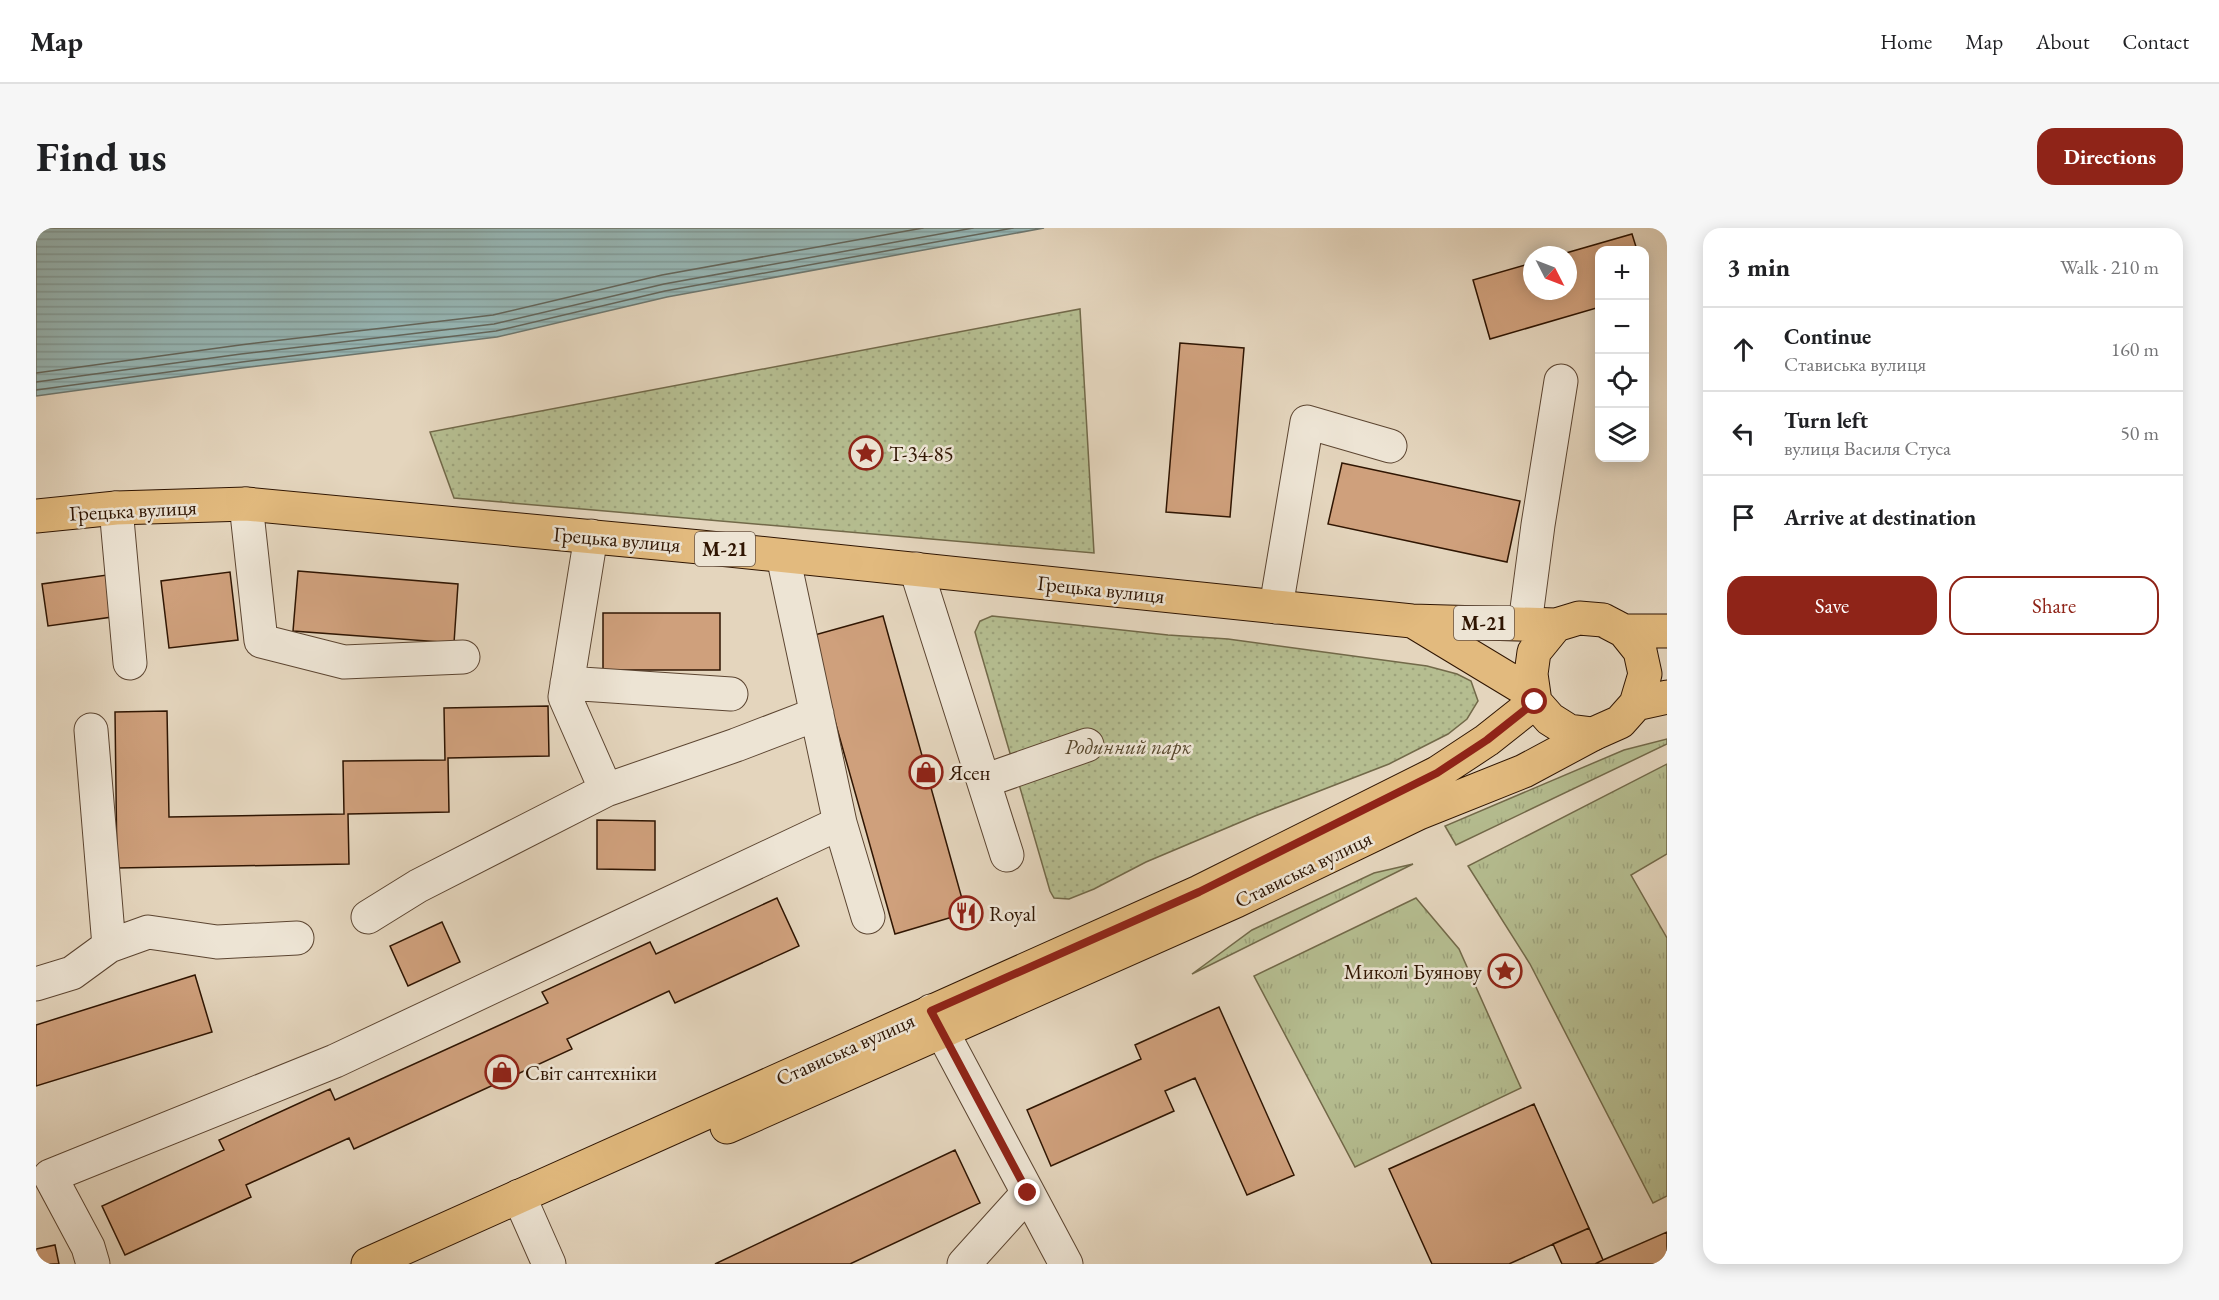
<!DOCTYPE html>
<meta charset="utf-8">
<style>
:root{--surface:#fff;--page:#f6f6f6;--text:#202124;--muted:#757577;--line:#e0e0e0;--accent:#8f2418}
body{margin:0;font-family:"EB Garamond",serif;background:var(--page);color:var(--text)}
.controls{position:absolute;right:18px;top:18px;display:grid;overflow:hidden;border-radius:12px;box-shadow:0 3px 15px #0003}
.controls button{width:54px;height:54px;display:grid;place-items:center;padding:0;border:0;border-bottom:2px solid var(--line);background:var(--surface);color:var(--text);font:30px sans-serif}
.compass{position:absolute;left:1487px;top:18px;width:54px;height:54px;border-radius:50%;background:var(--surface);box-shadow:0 3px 15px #0003;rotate:132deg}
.stop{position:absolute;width:18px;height:18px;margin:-14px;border:4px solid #8f2418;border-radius:50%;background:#fff}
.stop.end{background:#8f2418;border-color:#fff;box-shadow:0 2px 6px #0008}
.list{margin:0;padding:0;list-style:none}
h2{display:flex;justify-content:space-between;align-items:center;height:78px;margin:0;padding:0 24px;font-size:26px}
h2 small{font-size:20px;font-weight:400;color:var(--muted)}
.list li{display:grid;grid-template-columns:39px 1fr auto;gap:18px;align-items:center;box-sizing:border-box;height:84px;padding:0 24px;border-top:2px solid var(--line)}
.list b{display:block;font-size:22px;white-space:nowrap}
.list p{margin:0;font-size:20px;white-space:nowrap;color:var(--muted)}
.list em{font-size:20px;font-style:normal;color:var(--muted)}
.actions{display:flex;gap:12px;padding:18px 24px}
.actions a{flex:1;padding:14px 0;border:2px solid var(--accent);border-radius:18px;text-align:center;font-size:21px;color:var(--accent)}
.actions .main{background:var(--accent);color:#fff}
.icon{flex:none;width:33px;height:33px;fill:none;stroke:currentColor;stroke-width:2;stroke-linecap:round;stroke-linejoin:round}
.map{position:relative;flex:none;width:1631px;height:1036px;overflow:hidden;border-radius:18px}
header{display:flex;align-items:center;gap:36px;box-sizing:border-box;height:84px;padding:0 30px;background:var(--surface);border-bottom:2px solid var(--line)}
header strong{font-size:28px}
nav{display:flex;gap:33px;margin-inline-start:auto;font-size:21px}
.intro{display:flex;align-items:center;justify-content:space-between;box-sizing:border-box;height:144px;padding:0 36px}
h1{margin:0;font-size:42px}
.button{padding:15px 27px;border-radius:18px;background:var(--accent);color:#fff;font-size:21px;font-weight:700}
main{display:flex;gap:36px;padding:0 36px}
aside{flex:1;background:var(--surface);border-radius:18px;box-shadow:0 3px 15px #0003}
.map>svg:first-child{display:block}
.grass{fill:url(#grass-tufts);stroke:#726949;stroke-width:1.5}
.park{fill:url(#park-dots);stroke:#726949;stroke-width:1.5}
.water{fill:url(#water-rules);stroke:#6d776f;stroke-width:1.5}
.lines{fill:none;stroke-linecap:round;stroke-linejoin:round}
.shore{stroke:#63665c;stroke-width:1.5}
.building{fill:#cfa07c;stroke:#2f1502;stroke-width:1.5}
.minor-casing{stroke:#5c4531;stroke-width:35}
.major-casing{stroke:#2f1502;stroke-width:35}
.highway-casing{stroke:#2f1502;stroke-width:35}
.minor{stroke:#ede4d4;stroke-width:33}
.major{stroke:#e2ba7e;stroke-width:33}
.highway{stroke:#e2ba7e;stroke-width:33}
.route{stroke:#8f2418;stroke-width:8}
.labels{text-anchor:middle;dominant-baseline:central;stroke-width:5;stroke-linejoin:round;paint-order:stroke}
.shield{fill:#ede4d4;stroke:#685341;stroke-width:1.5}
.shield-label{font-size:20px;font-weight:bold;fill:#2f1502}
.poi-label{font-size:21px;fill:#2f1502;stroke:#ede4d4;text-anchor:start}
.street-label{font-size:21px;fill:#2f1502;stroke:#ede4d4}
.park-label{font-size:21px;font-style:italic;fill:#57472d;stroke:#ede4d4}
</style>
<header>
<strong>Map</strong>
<nav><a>Home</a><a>Map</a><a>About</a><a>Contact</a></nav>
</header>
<div class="intro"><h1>Find us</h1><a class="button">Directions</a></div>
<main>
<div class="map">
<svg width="1631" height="1036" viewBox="0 0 1631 1036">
<defs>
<pattern id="grass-tufts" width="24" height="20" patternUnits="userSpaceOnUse" patternTransform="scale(1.5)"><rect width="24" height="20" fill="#b5bd90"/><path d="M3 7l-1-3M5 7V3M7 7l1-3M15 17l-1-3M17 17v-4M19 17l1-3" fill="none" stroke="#9ca27b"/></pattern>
<pattern id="park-dots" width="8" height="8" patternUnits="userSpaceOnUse" patternTransform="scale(1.5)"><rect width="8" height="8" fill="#b5bd90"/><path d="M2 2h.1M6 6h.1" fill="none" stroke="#9ca27b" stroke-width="1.8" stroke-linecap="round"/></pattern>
<pattern id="water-rules" width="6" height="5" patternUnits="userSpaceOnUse" patternTransform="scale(1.5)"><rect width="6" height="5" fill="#97b8b7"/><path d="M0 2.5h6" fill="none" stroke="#829d9c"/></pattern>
</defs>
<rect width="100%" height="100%" fill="#e4d5bd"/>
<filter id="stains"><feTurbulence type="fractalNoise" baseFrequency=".00333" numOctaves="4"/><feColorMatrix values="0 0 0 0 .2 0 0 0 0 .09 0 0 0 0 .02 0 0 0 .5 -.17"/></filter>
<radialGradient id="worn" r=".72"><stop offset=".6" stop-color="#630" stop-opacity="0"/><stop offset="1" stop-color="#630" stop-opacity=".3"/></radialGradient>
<path class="grass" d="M1631,511V516L1420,617L1409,598L1588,522Z
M1631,536V626L1595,647L1631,710V968L1617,975L1494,736L1432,638Z
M1377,636L1156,746L1216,702L1338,645Z
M1380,670L1423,721L1485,860L1319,939L1218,748Z"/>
<path class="park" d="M1044,81L1058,325L418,270L394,204Z
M956,388L1132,407L1192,411L1391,438L1421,446L1435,453L1442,473L1431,491L1412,506L1353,536L1219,588L1110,634L1058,661L1033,671L1018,670L1014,663L942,415L939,404L944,393Z"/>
<path class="water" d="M0,0H1008L631,69L461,109L206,140L0,168Z"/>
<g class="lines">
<path class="shore" d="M0,145L204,117L457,87L626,47L887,0
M0,154L205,126L458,96L628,56L937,0
M0,162L206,134L460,103L629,63L977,0"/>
</g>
<path class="building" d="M1596,6L1601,22H1564V79L1454,111L1437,52L1496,35V63H1532V27H1523Z
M1144,115L1208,120L1194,289L1130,284Z
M1306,235L1484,273L1471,334L1292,296Z
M262,343L422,356L418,415L257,403Z
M194,344L202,412L133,420L125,353Z
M71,347L76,389L12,398L6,356Z
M567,385H684V442H567Z
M847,388L930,685L859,706L775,408Z
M512,478L513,528L412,530L413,584L312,586L313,636L81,640L79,484L131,483L133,589L308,586L307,533L409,532L408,480Z
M561,592L619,593V642L561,641Z
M741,670L763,718L639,775L633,763L531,811L536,821L318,921L313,910L210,957L215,969L89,1027L66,978L188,922L183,912L294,861L299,872L512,775L506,764L614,714L620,726Z
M406,694L424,734L372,758L354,718Z
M159,747L176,804L0,858V797Z
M1183,779L1258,947L1211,967L1159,850L1129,863L1138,883L1015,938L991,882L1105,831L1099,817Z
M1498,876L1553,1000L1473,1036H1396L1353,941Z
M919,922L944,975L814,1036H679Z
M1553,1000L1567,1032L1559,1036H1526L1517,1016Z
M1631,1004V1036H1559L1567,1032Z
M19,1017L23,1036H0V1021Z"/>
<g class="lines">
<defs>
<path id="minor" d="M210,276L225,413L308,434L427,429
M80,280L94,435
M555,308L529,469L570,562
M747,328L804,595L832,689
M880,341L971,627
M1240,379L1271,194L1354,218
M1489,396L1502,297L1525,153
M531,455L695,466
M55,502L73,718
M948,553L1051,517
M332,689L382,658L570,562L700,517L781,486
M0,756L36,745L73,718L112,704L181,714L261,710
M895,783L1030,1036
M483,968L513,1036
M57,1036L52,1019L14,948L299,833L804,595
M928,1036L992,965"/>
<path id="major" d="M691,899L1200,673L1383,585L1488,543L1557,506
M332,1036L1163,664L1401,545L1451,512L1499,474"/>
<path id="highway" d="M0,288L80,280L210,276L664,319L1376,393L1520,397
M1378,394L1497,466
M1588,403L1604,423L1609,446L1600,476L1584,494L1557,506L1533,503L1514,491L1499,474L1495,446L1498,424L1520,397L1543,390L1567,392L1588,403H1631
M1600,476L1631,469"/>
</defs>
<use href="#minor" class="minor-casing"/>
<use href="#major" class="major-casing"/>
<use href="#highway" class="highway-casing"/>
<use href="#minor" class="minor"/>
<use href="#major" class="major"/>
<use href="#highway" class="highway"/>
</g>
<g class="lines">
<path class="route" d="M992,965L895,783L1163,664L1401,545L1451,512L1499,474"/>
</g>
<defs>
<symbol id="sight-ring" viewBox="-11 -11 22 22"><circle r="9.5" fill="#ede4d4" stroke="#8f2418" stroke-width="1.5"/><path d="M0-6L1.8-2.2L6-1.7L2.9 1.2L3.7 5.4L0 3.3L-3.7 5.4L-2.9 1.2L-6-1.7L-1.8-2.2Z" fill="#8f2418"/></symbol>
<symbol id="shop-ring" viewBox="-11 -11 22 22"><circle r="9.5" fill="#ede4d4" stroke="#8f2418" stroke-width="1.5"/><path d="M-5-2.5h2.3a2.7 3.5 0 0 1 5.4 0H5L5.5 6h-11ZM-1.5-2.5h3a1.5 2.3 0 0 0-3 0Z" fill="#8f2418"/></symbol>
<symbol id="restaurant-ring" viewBox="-11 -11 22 22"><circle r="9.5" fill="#ede4d4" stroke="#8f2418" stroke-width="1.5"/><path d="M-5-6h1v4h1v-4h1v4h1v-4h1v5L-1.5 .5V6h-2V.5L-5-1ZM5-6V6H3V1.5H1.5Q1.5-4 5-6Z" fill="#8f2418"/></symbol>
</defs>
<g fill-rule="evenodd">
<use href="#sight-ring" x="811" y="206" width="38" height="38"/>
<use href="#shop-ring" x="871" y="525" width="38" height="38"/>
<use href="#restaurant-ring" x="911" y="666" width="38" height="38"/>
<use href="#sight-ring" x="1450" y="724" width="38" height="38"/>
<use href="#shop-ring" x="447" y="825" width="38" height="38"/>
</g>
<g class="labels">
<g class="shield">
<rect x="659" y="304" width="60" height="34" rx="4.5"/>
<rect x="1418" y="378" width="60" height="34" rx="4.5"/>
</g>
<g class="shield-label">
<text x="689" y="321">М-21</text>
<text x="1448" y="395">М-21</text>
</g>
<g class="poi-label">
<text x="853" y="225">Т-34-85</text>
<text x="913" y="544">Ясен</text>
<text x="953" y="685">Royal</text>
<text x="1446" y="743" text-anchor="end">Миколі Буянову</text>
<text x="489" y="844">Світ сантехніки</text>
</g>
<g class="street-label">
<text transform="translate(97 282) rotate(-3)">Грецька вулиця</text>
<text transform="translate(581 311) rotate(5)">Грецька вулиця</text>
<text transform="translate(1065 361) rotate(6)">Грецька вулиця</text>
<text transform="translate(1267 641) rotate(-26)">Стависька вулиця</text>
<text transform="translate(809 821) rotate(-24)">Стависька вулиця</text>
</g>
<g class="park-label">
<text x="1092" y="518">Родинний парк</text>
</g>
</g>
<rect width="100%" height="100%" filter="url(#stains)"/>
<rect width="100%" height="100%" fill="url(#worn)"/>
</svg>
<div class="controls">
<button>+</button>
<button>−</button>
<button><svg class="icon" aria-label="locate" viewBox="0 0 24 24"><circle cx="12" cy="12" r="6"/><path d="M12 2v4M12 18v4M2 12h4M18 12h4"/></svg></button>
<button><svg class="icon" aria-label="layers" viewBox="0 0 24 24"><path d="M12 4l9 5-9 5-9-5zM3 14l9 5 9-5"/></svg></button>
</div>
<svg class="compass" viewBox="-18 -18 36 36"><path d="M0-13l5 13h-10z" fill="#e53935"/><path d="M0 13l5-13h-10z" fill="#757577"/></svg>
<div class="stop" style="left:1499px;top:474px"></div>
<div class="stop end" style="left:992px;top:965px"></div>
</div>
<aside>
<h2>3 min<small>Walk · 210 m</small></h2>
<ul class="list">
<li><svg class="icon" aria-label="ahead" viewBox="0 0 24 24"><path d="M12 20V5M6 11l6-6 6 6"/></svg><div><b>Continue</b><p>Стависька вулиця</p></div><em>160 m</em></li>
<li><svg class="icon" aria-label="left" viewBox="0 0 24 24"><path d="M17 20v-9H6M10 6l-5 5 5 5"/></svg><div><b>Turn left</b><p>вулиця Василя Стуса</p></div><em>50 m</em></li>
<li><svg class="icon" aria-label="arrive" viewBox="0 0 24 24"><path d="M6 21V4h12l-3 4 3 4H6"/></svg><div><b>Arrive at destination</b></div></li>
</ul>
<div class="actions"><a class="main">Save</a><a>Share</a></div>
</aside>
</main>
